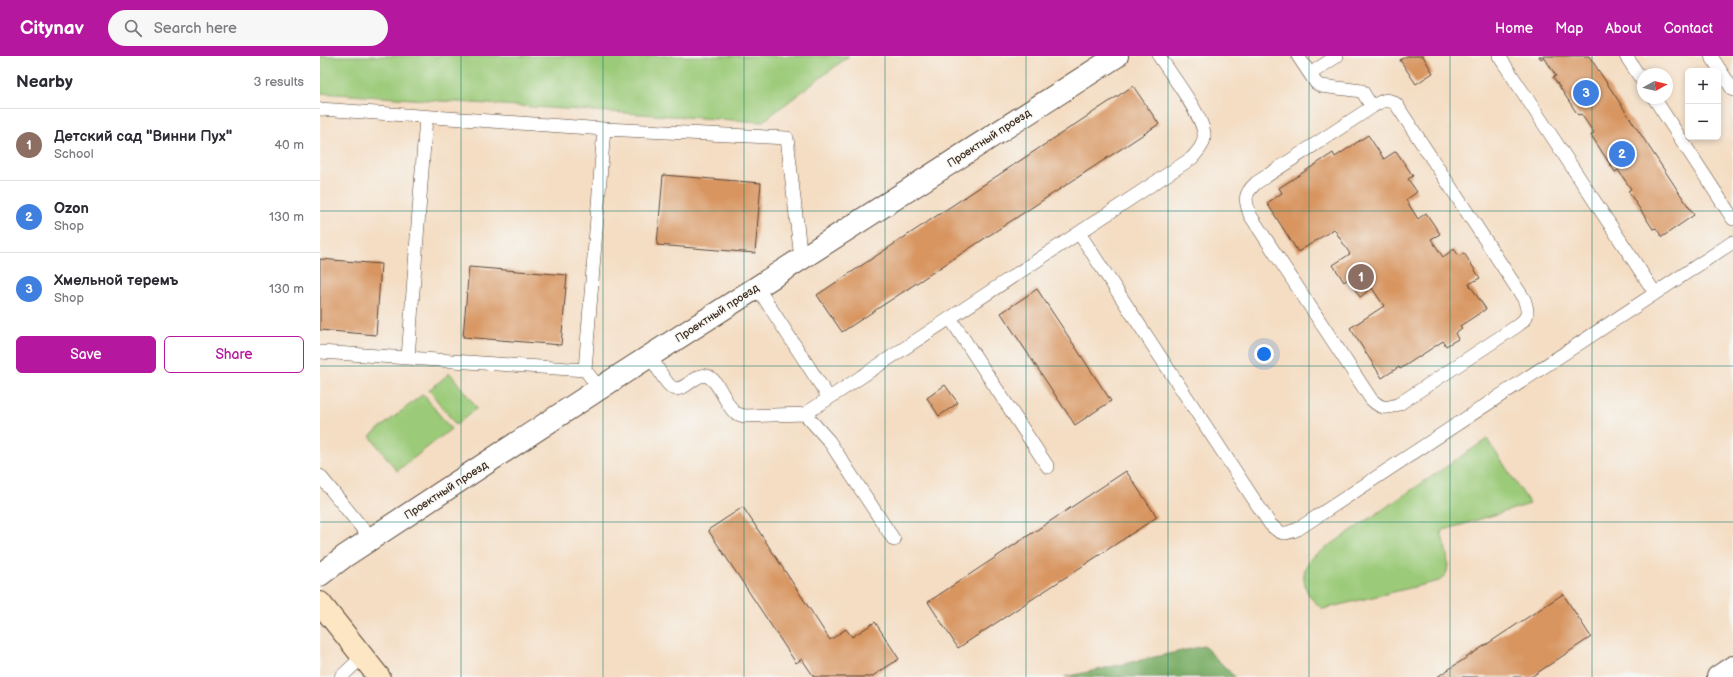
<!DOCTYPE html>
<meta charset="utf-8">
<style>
:root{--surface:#fff;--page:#f7f7f7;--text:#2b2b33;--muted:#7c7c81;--line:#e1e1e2;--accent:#b5179e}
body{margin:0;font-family:"Balsamiq Sans",sans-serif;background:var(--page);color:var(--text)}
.controls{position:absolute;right:12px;top:12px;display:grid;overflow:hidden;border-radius:6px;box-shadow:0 2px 6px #0003}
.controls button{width:36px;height:36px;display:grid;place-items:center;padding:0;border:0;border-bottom:1px solid var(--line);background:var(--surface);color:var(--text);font:20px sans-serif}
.compass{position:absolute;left:1317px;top:12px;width:36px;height:36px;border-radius:50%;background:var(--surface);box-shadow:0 2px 6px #0003;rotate:82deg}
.you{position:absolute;left:944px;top:298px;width:14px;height:14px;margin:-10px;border:3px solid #fff;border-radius:50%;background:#1a73e8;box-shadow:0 0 0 6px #1a73e833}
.badge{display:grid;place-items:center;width:26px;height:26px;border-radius:50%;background:var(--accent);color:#fff;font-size:13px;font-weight:700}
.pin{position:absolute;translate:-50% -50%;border:2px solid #fff;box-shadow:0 1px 4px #0006}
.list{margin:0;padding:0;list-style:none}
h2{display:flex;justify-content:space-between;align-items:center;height:52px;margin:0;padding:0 16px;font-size:17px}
h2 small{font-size:13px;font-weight:400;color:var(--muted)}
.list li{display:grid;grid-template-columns:26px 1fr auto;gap:12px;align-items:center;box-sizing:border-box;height:72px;padding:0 16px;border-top:1px solid var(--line)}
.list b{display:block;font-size:15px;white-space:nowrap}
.list p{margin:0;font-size:13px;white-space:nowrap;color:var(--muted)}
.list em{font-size:13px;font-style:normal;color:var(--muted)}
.actions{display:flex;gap:8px;padding:12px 16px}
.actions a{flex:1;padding:9px 0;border:1px solid var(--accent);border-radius:6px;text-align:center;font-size:14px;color:var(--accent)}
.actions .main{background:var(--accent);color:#fff}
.icon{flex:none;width:22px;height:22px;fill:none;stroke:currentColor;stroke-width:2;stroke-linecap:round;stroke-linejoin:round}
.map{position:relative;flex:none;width:1413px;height:621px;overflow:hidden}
header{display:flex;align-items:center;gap:24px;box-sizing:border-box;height:56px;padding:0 20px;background:var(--accent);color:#fff}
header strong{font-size:19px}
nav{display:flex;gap:22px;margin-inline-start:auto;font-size:14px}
.search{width:280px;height:36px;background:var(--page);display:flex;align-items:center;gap:10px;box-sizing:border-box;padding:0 14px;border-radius:22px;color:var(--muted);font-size:15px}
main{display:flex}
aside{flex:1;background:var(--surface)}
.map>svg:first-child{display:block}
.green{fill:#9bca78;stroke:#6b7a4b}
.forest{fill:#7cae68;stroke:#5c6c43}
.building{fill:#d89560}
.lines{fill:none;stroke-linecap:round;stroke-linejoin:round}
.service-casing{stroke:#574537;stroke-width:14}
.minor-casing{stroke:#574537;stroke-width:24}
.secondary-casing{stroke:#574537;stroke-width:24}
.service{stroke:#fff;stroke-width:13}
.minor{stroke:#fff;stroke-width:22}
.secondary{stroke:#fce6c4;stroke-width:22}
.grid{fill:none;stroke:#0f766e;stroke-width:1;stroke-opacity:0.55}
.labels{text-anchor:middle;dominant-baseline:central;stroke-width:3;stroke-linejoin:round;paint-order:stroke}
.street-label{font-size:11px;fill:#3b2a1e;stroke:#f6f6f2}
</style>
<header>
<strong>Citynav</strong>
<div class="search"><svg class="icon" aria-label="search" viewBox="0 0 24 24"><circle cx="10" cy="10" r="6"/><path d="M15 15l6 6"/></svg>Search here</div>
<nav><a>Home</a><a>Map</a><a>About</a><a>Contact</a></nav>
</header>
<main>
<aside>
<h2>Nearby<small>3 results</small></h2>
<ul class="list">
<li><span class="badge" style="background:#8d6e63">1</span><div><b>Детский сад &quot;Винни Пух&quot;</b><p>School</p></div><em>40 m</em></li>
<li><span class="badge" style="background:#3f7fe0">2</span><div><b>Ozon</b><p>Shop</p></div><em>130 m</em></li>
<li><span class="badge" style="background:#3f7fe0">3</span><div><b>Хмельной теремъ</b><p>Shop</p></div><em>130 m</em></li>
</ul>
<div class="actions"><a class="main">Save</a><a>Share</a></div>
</aside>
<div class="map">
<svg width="1413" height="621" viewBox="0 0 1413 621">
<rect width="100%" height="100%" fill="#f6f6f2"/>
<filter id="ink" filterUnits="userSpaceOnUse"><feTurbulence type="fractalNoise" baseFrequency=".025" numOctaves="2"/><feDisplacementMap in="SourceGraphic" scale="8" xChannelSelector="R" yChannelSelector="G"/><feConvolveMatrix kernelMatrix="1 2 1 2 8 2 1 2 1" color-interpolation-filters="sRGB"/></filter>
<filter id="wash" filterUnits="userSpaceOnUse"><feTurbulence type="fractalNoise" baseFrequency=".012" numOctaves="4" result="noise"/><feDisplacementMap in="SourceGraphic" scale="16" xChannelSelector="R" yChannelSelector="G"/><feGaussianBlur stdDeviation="0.9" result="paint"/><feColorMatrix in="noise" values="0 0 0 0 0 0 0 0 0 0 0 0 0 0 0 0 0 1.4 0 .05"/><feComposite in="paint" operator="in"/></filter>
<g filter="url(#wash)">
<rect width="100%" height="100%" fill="#f4ddc3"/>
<path class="green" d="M0,0H529L442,66L0,37Z
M130,317L157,352L136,369L109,334Z
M103,338L131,373L77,415L50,380Z
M1167,383L1210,448L1121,475C1124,491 1136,515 1119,525L1003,553C985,541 977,520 991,502Z"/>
<path class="forest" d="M884,590L915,621H745Z"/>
<g id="blocks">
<path class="building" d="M1087,0H1103L1113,17L1096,28L1080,4Z
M1219,0H1269L1374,159L1342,181L1336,172L1333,173L1308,135L1311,133L1298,114L1295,116L1271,79L1274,77L1261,58L1258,59L1233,21L1236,20L1224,1L1221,3Z
M813,30L839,68L522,276L497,239Z
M1048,79L1064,103L1076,95L1093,120L1088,123L1097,136L1086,144L1098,163L1106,157L1120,178L1111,183L1123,201L1134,193L1139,200L1144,197L1160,222L1149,228L1166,253L1140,270L1142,272L1135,277L1138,283L1126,290L1123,285L1080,313L1079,311L1062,322L1030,272L1064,250L1052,232L1040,241L1028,223L1024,226L1013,209L1030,198L1014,173L978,196L947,147L962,137L959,132L1013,97L1015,101Z
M343,119L441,127L435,197L337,189Z
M0,203L61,208L56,279L0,274Z
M149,211L247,219L241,289L143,281Z
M717,233L791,345L755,369L681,257Z
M625,329L638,347L619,360L607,342Z
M806,415L837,461L638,592L608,546Z
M423,451L510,584L526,573L532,581L555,566L579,603L551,621H494L482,603L476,607L388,474Z
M1243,538L1271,581L1211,621H1117Z"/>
</g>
</g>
<g filter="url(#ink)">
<use href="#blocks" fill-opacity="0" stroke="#574537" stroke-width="1"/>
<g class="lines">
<defs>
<path id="service" d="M978,0L990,18L1017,0
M1179,0L1335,237
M1306,0L1323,26
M1391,0L1413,34
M990,18L996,27L1001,30L1042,35L1052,51L936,127C923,139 925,144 930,159L1051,343C1061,353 1066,353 1079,348L1197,270C1209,261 1209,257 1204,243L1076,48C1066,41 1061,45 1052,51
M1334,42L1413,163
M0,53L284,73L467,82L481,203
M759,177L950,468C961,479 964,479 978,473L1413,186
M437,231L509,342
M630,262L728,411
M0,296L265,314
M330,300C335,307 346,329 353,332C365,337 375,316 387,320C399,324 405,348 415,357C417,358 421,359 424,360L485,358L872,102C878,95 885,88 884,78C883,60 850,17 839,0
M88,302L106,61
M280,333L265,314L284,73
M485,358L509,385L574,484
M0,420L51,483
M21,621L43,600"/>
<path id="minor" d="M0,519L25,500L294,323L797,0
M1398,621L1413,611"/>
<path id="secondary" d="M0,547L59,621"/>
</defs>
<use href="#service" class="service-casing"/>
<use href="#minor" class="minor-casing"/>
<use href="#secondary" class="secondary-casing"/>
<use href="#service" class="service"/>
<use href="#minor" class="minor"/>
<use href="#secondary" class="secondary"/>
</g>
</g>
<path class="grid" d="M141,0V621M283,0V621M424,0V621M565,0V621M706,0V621M848,0V621M989,0V621M1130,0V621M1272,0V621M0,155H1413M0,310H1413M0,466H1413"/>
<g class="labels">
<g class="street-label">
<text transform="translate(669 82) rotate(-33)">Проектный проезд</text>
<text transform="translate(397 257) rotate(-33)">Проектный проезд</text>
<text transform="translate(126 434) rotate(-33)">Проектный проезд</text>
</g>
</g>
</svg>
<div class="controls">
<button>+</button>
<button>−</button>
</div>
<svg class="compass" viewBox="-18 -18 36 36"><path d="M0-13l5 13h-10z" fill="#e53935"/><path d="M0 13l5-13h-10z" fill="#7c7c81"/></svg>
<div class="you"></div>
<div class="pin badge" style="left:1041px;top:221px;background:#8d6e63">1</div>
<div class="pin badge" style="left:1302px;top:98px;background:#3f7fe0">2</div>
<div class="pin badge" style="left:1266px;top:37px;background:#3f7fe0">3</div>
</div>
</main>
